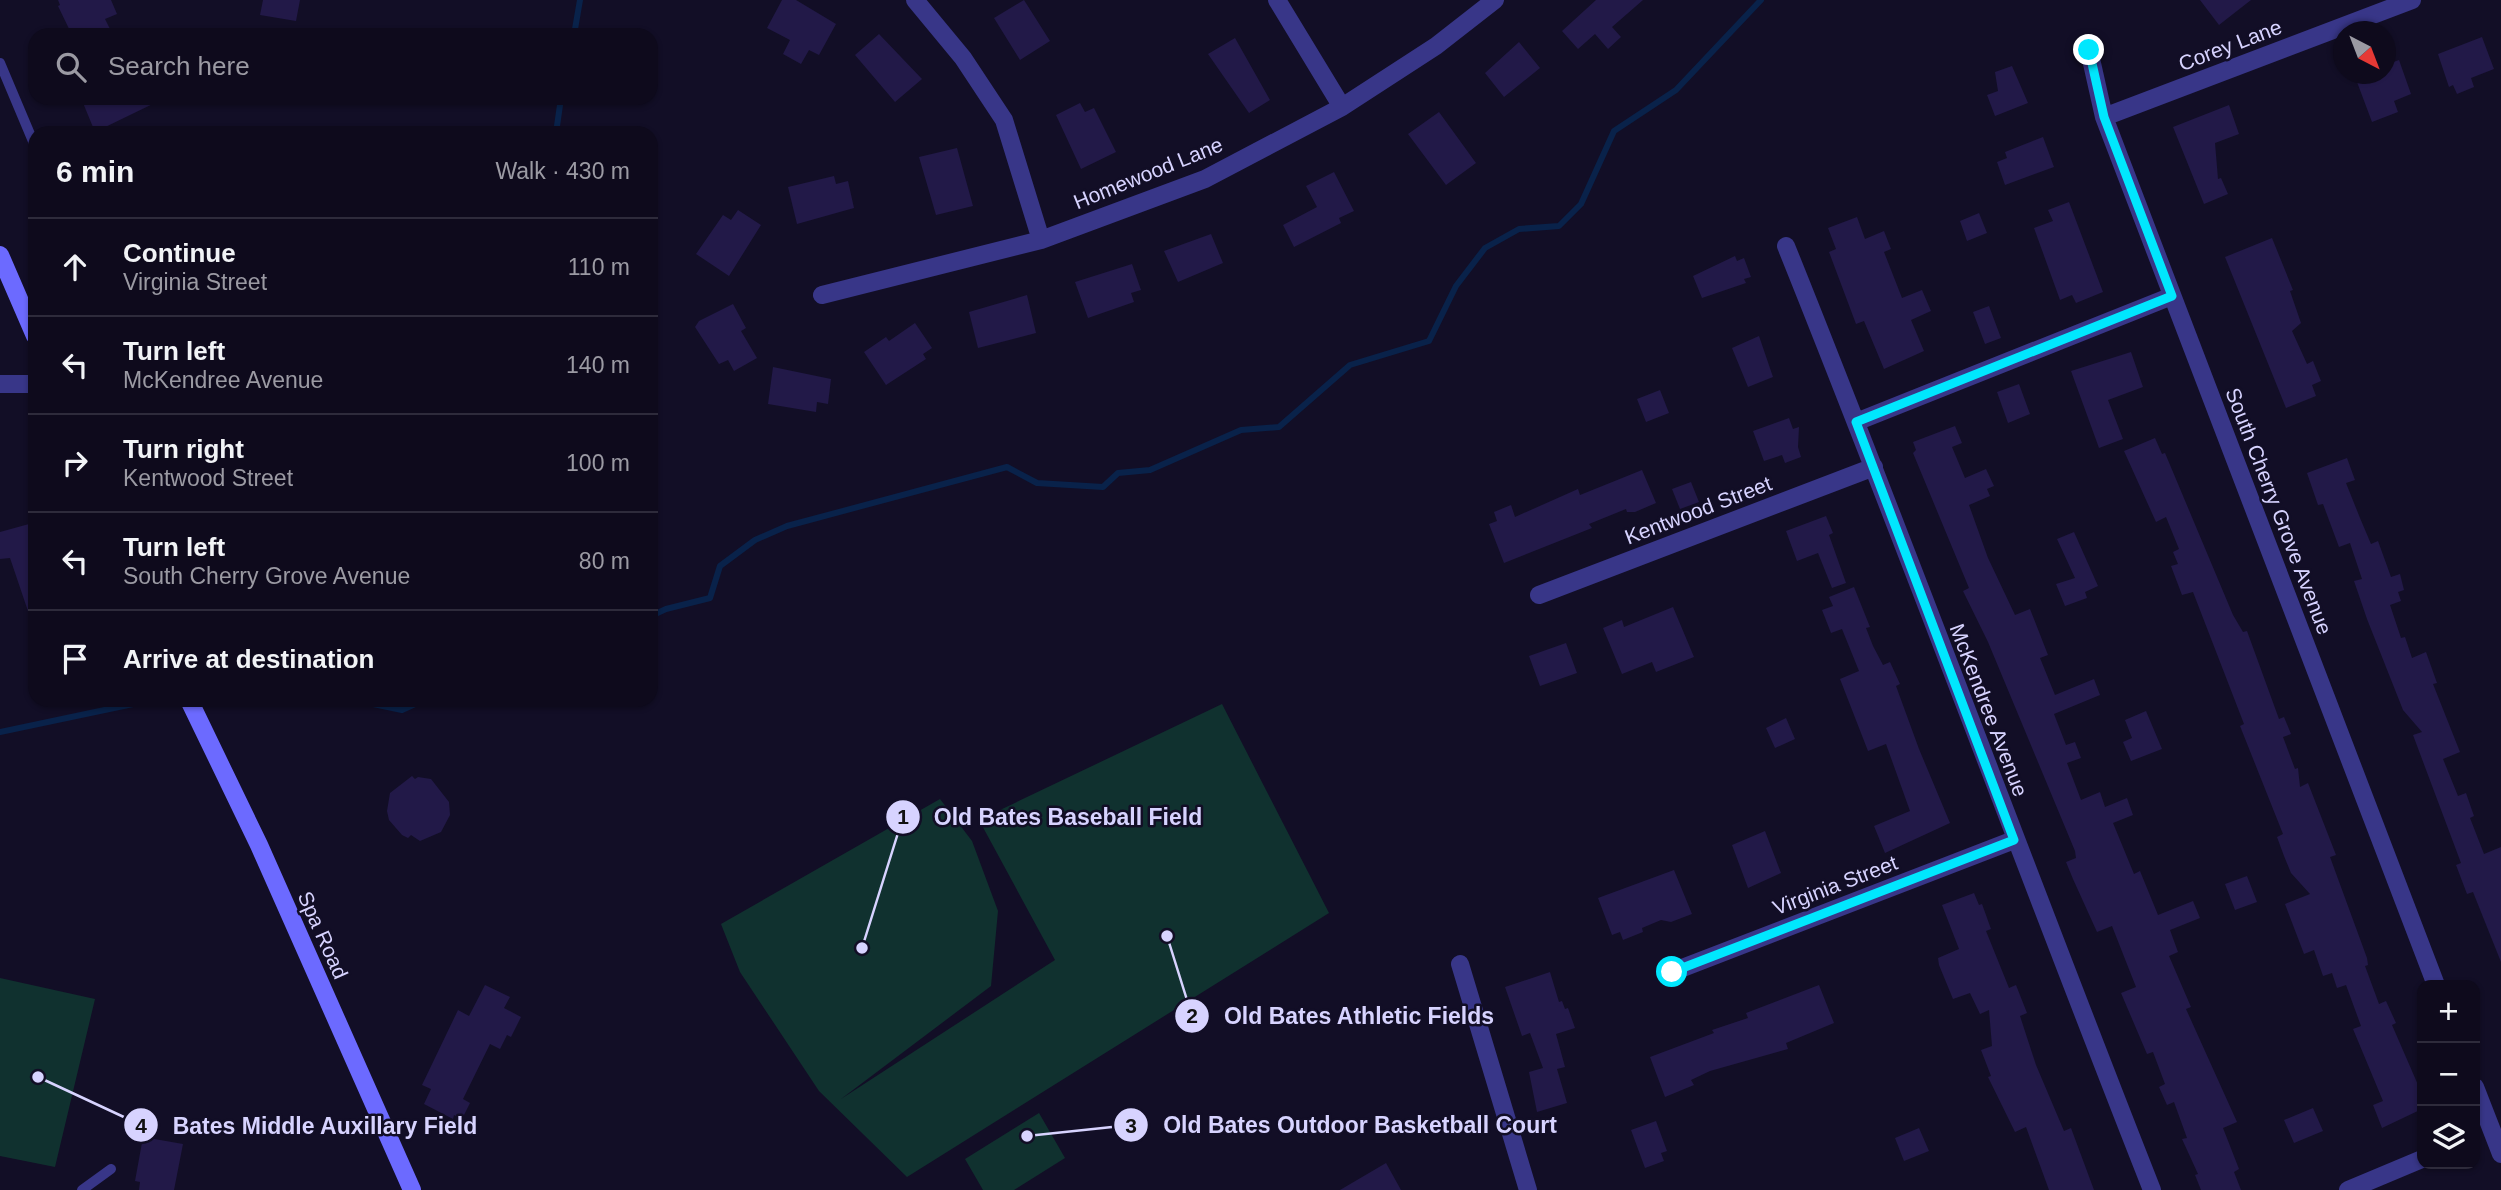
<!DOCTYPE html>
<meta charset="utf-8">
<style>
:root{--surface:#0e0a1c;--page:#1c1829;--text:#f1f3f6;--muted:#9b9aa3;--line:#2e2b3b}
body{margin:0;font-family:Helvetica,sans-serif;background:var(--page);color:var(--text)}
.controls{position:absolute;right:21px;bottom:21px;display:grid;overflow:hidden;border-radius:14px;box-shadow:0 2px 5px #0004}
.controls button{width:63px;height:63px;display:grid;place-items:center;padding:0;border:0;border-bottom:2px solid var(--line);background:var(--surface);color:var(--text);font:35px sans-serif}
.compass{position:absolute;left:2333px;top:21px;width:63px;height:63px;border-radius:50%;background:var(--surface);box-shadow:0 2px 5px #0004;rotate:138deg}
.stop{position:absolute;width:21px;height:21px;margin:-16px;border:5px solid #00e7fe;border-radius:50%;background:#fff}
.stop.end{background:#00e7fe;border-color:#fff;box-shadow:0 2px 7px #0008}
.list{margin:0;padding:0;list-style:none}
h2{display:flex;justify-content:space-between;align-items:center;height:91px;margin:0;padding:0 28px;font-size:30px}
h2 small{font-size:23px;font-weight:400;color:var(--muted)}
.list li{display:grid;grid-template-columns:46px 1fr auto;gap:21px;align-items:center;box-sizing:border-box;height:98px;padding:0 28px;border-top:2px solid var(--line)}
.list b{display:block;font-size:26px;white-space:nowrap}
.list p{margin:0;font-size:23px;white-space:nowrap;color:var(--muted)}
.list em{font-size:23px;font-style:normal;color:var(--muted)}
.icon{flex:none;width:38px;height:38px;fill:none;stroke:currentColor;stroke-width:2;stroke-linecap:round;stroke-linejoin:round}
.map{position:relative;flex:none;width:2501px;height:1190px;overflow:hidden}
.search{position:absolute;background:var(--surface);box-shadow:0 2px 5px #0004;left:28px;top:28px;width:630px;height:77px;display:flex;align-items:center;gap:18px;box-sizing:border-box;padding:0 24px;border-radius:21px;color:var(--muted);font-size:26px}
.panel{position:absolute;background:var(--surface);box-shadow:0 2px 5px #0004;left:28px;top:126px;width:630px;height:581px;border-radius:21px}
.map>svg:first-child{display:block}
.green{fill:#10312f}
.lines{fill:none;stroke-linecap:round;stroke-linejoin:round}
.stream{stroke:#09224a;stroke-width:6}
.building{fill:#221948}
.service{stroke:#383688;stroke-width:10}
.minor{stroke:#383688;stroke-width:18}
.secondary{stroke:#6c6aff;stroke-width:18}
.route{stroke:#00e7fe;stroke-width:9}
.labels{text-anchor:middle;dominant-baseline:central;stroke-width:5;stroke-linejoin:round;paint-order:stroke}
.street-label{font-size:21px;fill:#d7d3ff;stroke:#120e26}
.leader{fill:none;stroke:#d7d3ff;stroke-width:2.5}
.callout-dot{fill:#d7d3ff;stroke:#120e26;stroke-width:2.5}
.mark-label{font-size:21px;text-anchor:middle;font-weight:bold;fill:#111}
.callout-label{font-size:23px;text-anchor:middle;font-weight:bold;fill:#d7d3ff;stroke:#120e26;stroke-width:5;stroke-linejoin:round;paint-order:stroke}
</style>
<div class="map">
<svg width="2501" height="1190" viewBox="0 0 2501 1190">
<rect width="100%" height="100%" fill="#120e26"/>
<path class="green" d="M1222,704L1329,913L907,1177L819,1091L740,972L721,924L940,799L972,841L998,911L991,986L841,1099L1055,960L979,820Z
M0,978L95,999L55,1167L0,1156Z
M1039,1113L1065,1158L1014,1190H983L965,1159Z"/>
<g class="lines">
<path class="stream" d="M574,35L580,0
M556,133L561,98
M651,616L666,609L710,598L720,566L755,540L787,526L1007,467L1037,483L1103,487L1118,473L1150,470L1241,430L1279,427L1350,365L1429,341L1456,286L1485,248L1519,229L1559,226L1581,204L1614,131L1676,90L1761,0
M354,700L402,710L424,700
M0,732L152,700"/>
</g>
<path class="building" d="M58,0H111L117,14L105,19L113,35H72L58,6L60,5Z
M263,0H300L296,21L260,15Z
M782,0H796L836,24L819,55L809,50L801,64L783,54L790,40L767,28Z
M1024,0L1050,41L1020,60L994,18Z
M1596,0H1643L1612,27L1621,37L1608,49L1595,34L1578,49L1562,31Z
M2200,0H2251L2219,25Z
M879,34L922,79L895,102L855,55Z
M2482,37L2494,69L2471,78L2474,87L2457,94L2453,85L2449,87L2438,54Z
M1235,38L1270,100L1249,113L1208,54Z
M1519,42L1540,68L1504,97L1485,73Z
M2399,60L2411,94L2394,101L2398,112L2372,122L2357,82L2385,74V65Z
M2012,66L2028,103L1995,116L1987,95L1998,91L1995,72Z
M81,98H165L95,132Z
M1080,103L1085,112L1094,108L1116,152L1081,169L1056,115Z
M2229,105L2239,134L2215,143L2218,179L2221,178L2228,194L2204,204L2173,127Z
M1439,112L1476,163L1446,185L1408,134Z
M2043,137L2054,167L2005,185L1997,162L2007,158L2005,152Z
M957,148L973,206L936,215L919,157Z
M1334,172L1354,211L1339,218L1341,223L1294,247L1283,225L1317,207L1306,186Z
M834,176L836,184L848,181L854,208L797,224L788,187Z
M2069,202L2103,292L2076,303L2072,295L2060,300L2034,228L2053,221L2048,210Z
M738,210L761,225L729,276L696,254L723,215L731,220Z
M1979,213L1987,233L1967,241L1960,221Z
M1857,217L1865,239L1884,231L1891,249L1884,252L1902,298L1922,290L1931,311L1911,320L1924,351L1884,369L1864,321L1856,324L1829,252L1836,249L1828,228Z
M1211,234L1223,263L1178,282L1164,251Z
M2272,238L2293,290L2290,291L2301,323L2292,331L2307,364L2313,361L2321,381L2312,385L2316,396L2286,408L2225,257Z
M1735,256L1737,261L1744,258L1751,277L1744,279L1746,283L1702,298L1693,276Z
M1132,264L1141,290L1131,293L1134,302L1088,318L1075,282Z
M1027,295L1036,333L978,348L969,312Z
M733,304L746,328L741,331L757,358L734,371L728,360L719,364L695,327L699,321Z
M1989,306L2001,338L1985,344L1973,312Z
M915,323L932,348L923,354L926,359L886,385L864,352L886,337L889,341Z
M1759,336L1773,377L1748,387L1732,348Z
M2131,352L2143,387L2108,400L2123,439L2099,448L2071,371Z
M773,367L831,379L828,404L817,402L816,412L768,404Z
M2019,384L2030,414L2008,423L1997,392Z
M1660,390L1669,413L1646,422L1637,399Z
M1789,418L1793,429L1799,427L1798,447L1801,457L1785,463L1782,455L1764,461L1753,431Z
M1955,426L1962,443L1952,447L1965,478L1986,469L1994,486L1987,489L1990,496L1969,505L1988,558L2015,615L2030,609L2048,655L2040,658L2055,695L2094,679L2100,695L2054,714L2066,745L2075,742L2081,758L2067,763L2081,800L2100,792L2105,807L2127,798L2133,815L2113,823L2134,874L2140,871L2158,915L2193,901L2200,918L2170,930L2178,952L2169,956L2191,1007L2186,1009L2237,1122L2223,1128L2239,1169L2234,1172L2241,1190H2201L2195,1175L2198,1174L2182,1139L2187,1138L2174,1102L2167,1105L2159,1087L2165,1084L2153,1052L2147,1054L2121,993L2136,987L2123,954L2112,926L2097,932L2073,879L2066,862L2076,858L2075,851L1988,642L1963,591L1969,588L1913,453L1916,450L1913,442Z
M2155,438L2162,454L2165,453L2233,615L2243,632L2247,631L2279,719L2284,717L2291,734L2283,737L2295,769L2298,768L2300,787L2308,783L2336,855L2330,857L2367,958L2368,965L2365,966L2379,1004L2386,1001L2396,1023L2392,1025L2422,1094V1109L2382,1128L2373,1105L2383,1101L2353,1029L2361,1026L2346,985L2337,988L2332,973L2323,976L2314,950L2304,954L2285,904L2310,894L2291,873L2284,856L2277,837L2283,834L2240,726L2244,724L2193,592L2182,595L2171,566L2178,564L2173,552L2179,549L2166,517L2156,522L2124,451Z
M2347,458L2355,480L2346,483L2360,518L2371,544L2378,541L2391,577L2400,574L2404,590L2398,592L2401,601L2390,605L2401,638L2405,637L2412,658L2426,652L2437,683L2433,684L2460,752L2443,759L2458,796L2466,793L2474,816L2470,818L2484,854L2501,847V962L2473,892L2467,894L2456,865L2461,863L2413,735L2422,732L2403,710L2367,619L2354,581L2362,579L2350,543L2339,547L2323,504L2318,505L2307,473Z
M1642,470L1656,503L1635,512H1627L1626,509L1589,524L1592,528L1504,563L1489,524L1497,521L1494,512L1511,505L1515,517L1578,489L1580,495Z
M1691,482L1699,502L1680,509L1672,489Z
M1826,516L1833,533L1829,535L1846,583L1832,588L1818,553L1797,561L1786,531Z
M29,524L35,547V617H30L10,558L0,559V532Z
M2074,532L2098,586L2085,592L2087,598L2065,606L2056,584L2075,578L2057,539Z
M1854,587L1870,627L1866,628L1873,646L1883,665L1890,662L1900,684L1896,686L1919,749L1950,823L1885,853L1874,826L1910,811L1886,744L1868,751L1840,679L1859,671L1842,629L1831,633L1822,610L1833,606L1829,597Z
M1673,607L1694,657L1656,672L1652,662L1622,674L1603,628L1622,620L1624,627Z
M1566,643L1577,673L1540,686L1529,656Z
M2146,711L2162,749L2131,761L2123,742L2132,738L2125,720Z
M1786,718L1795,739L1775,748L1766,728Z
M412,776L415,779L418,777L431,779L449,802L450,815L441,832L420,841L411,835L408,838L402,835L389,820L387,811L390,793Z
M1765,831L1781,873L1748,888L1732,845Z
M1674,870L1692,914L1671,922L1661,920L1642,928L1643,932L1623,940L1620,932L1612,935L1598,898Z
M2247,876L2257,902L2235,910L2225,884Z
M1974,893L1979,905L1982,904L1991,929L1986,931L2009,988L2016,985L2027,1013L2020,1016L2036,1065L2064,1131L2071,1128L2094,1190H2049L2026,1127L2015,1132L1988,1077L1991,1076L1981,1050L1992,1046L1989,1010L1980,1014L1970,993L1953,999L1939,965L1938,958L1959,949L1942,905Z
M1550,972L1559,1002L1562,1001L1565,1009L1568,1008L1575,1028L1556,1034L1565,1067L1557,1069L1567,1103L1537,1112L1529,1072L1543,1068L1530,1033L1522,1036L1505,987Z
M485,985L510,997L504,1008L521,1017L511,1037L507,1035L500,1049L490,1044L463,1099L470,1103L462,1119L454,1115L453,1119L424,1104L431,1089L422,1085L458,1010L469,1016Z
M1819,985L1834,1023L1786,1043L1788,1049L1710,1071L1691,1080L1694,1085L1665,1097L1650,1057L1714,1033L1712,1030L1748,1018L1746,1013Z
M2313,1108L2323,1131L2294,1143L2284,1120Z
M1656,1121L1667,1151L1661,1153L1664,1161L1645,1168L1631,1130Z
M1919,1128L1929,1151L1904,1161L1895,1138Z
M143,1137L183,1144L174,1190H139L140,1182L135,1181Z
M1386,1163L1401,1190H1340Z"/>
<g class="lines">
<path class="service" d="M0,63L35,146
M82,1190L111,1169"/>
<path class="minor" d="M915,0L963,58L1004,120L1041,240
M1277,0L1342,107
M2089,50L2104,117L2436,985
M2104,117L2412,0
M1786,246C1912,559 2028,876 2152,1190
M822,295L1041,240L1205,179L1342,107L1436,46L1495,0
M0,384H35
M1856,422L2172,296
M1539,595L1874,467
M1460,964L1528,1190
M1672,972L2014,840
M2475,1087L2501,1154
M2348,1190L2422,1159"/>
<path class="secondary" d="M0,255L35,336
M189,700L259,845L412,1190"/>
</g>
<g class="lines">
<path class="route" d="M1672,972L2014,840L1856,422L2172,296L2104,117L2089,50"/>
</g>
<g class="labels">
<g class="street-label">
<text transform="translate(2230 45) rotate(-21)">Corey Lane</text>
<text transform="translate(1148 173) rotate(-22)">Homewood Lane</text>
<text transform="translate(1698 510) rotate(-21)">Kentwood Street</text>
<text transform="translate(2279 511) rotate(69)">South Cherry Grove Avenue</text>
<text transform="translate(1989 710) rotate(69)">McKendree Avenue</text>
<text transform="translate(1835 885) rotate(-21)">Virginia Street</text>
<text transform="translate(323 935) rotate(66)">Spa Road</text>
</g>
</g>
<path class="leader" d="M862 948L903 817M1167 936L1192 1016M1027 1136L1131 1125M38 1077L141 1125"/>
<g class="callout-dot">
<circle cx="862" cy="948" r="7"/>
<circle cx="1167" cy="936" r="7"/>
<circle cx="1027" cy="1136" r="7"/>
<circle cx="38" cy="1077" r="7"/>
<circle cx="903" cy="817" r="18"/>
<circle cx="1192" cy="1016" r="18"/>
<circle cx="1131" cy="1125" r="18"/>
<circle cx="141" cy="1125" r="18"/>
</g>
<g class="mark-label">
<text x="903" y="824">1</text>
<text x="1192" y="1023">2</text>
<text x="1131" y="1133">3</text>
<text x="141" y="1133">4</text>
</g>
<g class="callout-label">
<text x="1068" y="825">Old Bates Baseball Field</text>
<text x="1359" y="1024">Old Bates Athletic Fields</text>
<text x="1360" y="1133">Old Bates Outdoor Basketball Court</text>
<text x="325" y="1134">Bates Middle Auxillary Field</text>
</g>
</svg>
<div class="controls">
<button>+</button>
<button>−</button>
<button><svg class="icon" aria-label="layers" viewBox="0 0 24 24"><path d="M12 4l9 5-9 5-9-5zM3 14l9 5 9-5"/></svg></button>
</div>
<svg class="compass" viewBox="-18 -18 36 36"><path d="M0-13l5 13h-10z" fill="#e53935"/><path d="M0 13l5-13h-10z" fill="#9b9aa3"/></svg>
<div class="stop" style="left:1672px;top:972px"></div>
<div class="stop end" style="left:2089px;top:50px"></div>
<div class="search"><svg class="icon" aria-label="search" viewBox="0 0 24 24"><circle cx="10" cy="10" r="6"/><path d="M15 15l6 6"/></svg>Search here</div>
<section class="panel">
<h2>6 min<small>Walk · 430 m</small></h2>
<ul class="list">
<li><svg class="icon" aria-label="ahead" viewBox="0 0 24 24"><path d="M12 20V5M6 11l6-6 6 6"/></svg><div><b>Continue</b><p>Virginia Street</p></div><em>110 m</em></li>
<li><svg class="icon" aria-label="left" viewBox="0 0 24 24"><path d="M17 20v-9H6M10 6l-5 5 5 5"/></svg><div><b>Turn left</b><p>McKendree Avenue</p></div><em>140 m</em></li>
<li><svg class="icon" aria-label="right" viewBox="0 0 24 24"><path d="M7 20v-9h11M14 6l5 5-5 5"/></svg><div><b>Turn right</b><p>Kentwood Street</p></div><em>100 m</em></li>
<li><svg class="icon" aria-label="left" viewBox="0 0 24 24"><path d="M17 20v-9H6M10 6l-5 5 5 5"/></svg><div><b>Turn left</b><p>South Cherry Grove Avenue</p></div><em>80 m</em></li>
<li><svg class="icon" aria-label="arrive" viewBox="0 0 24 24"><path d="M6 21V4h12l-3 4 3 4H6"/></svg><div><b>Arrive at destination</b></div></li>
</ul>
</section>
</div>
